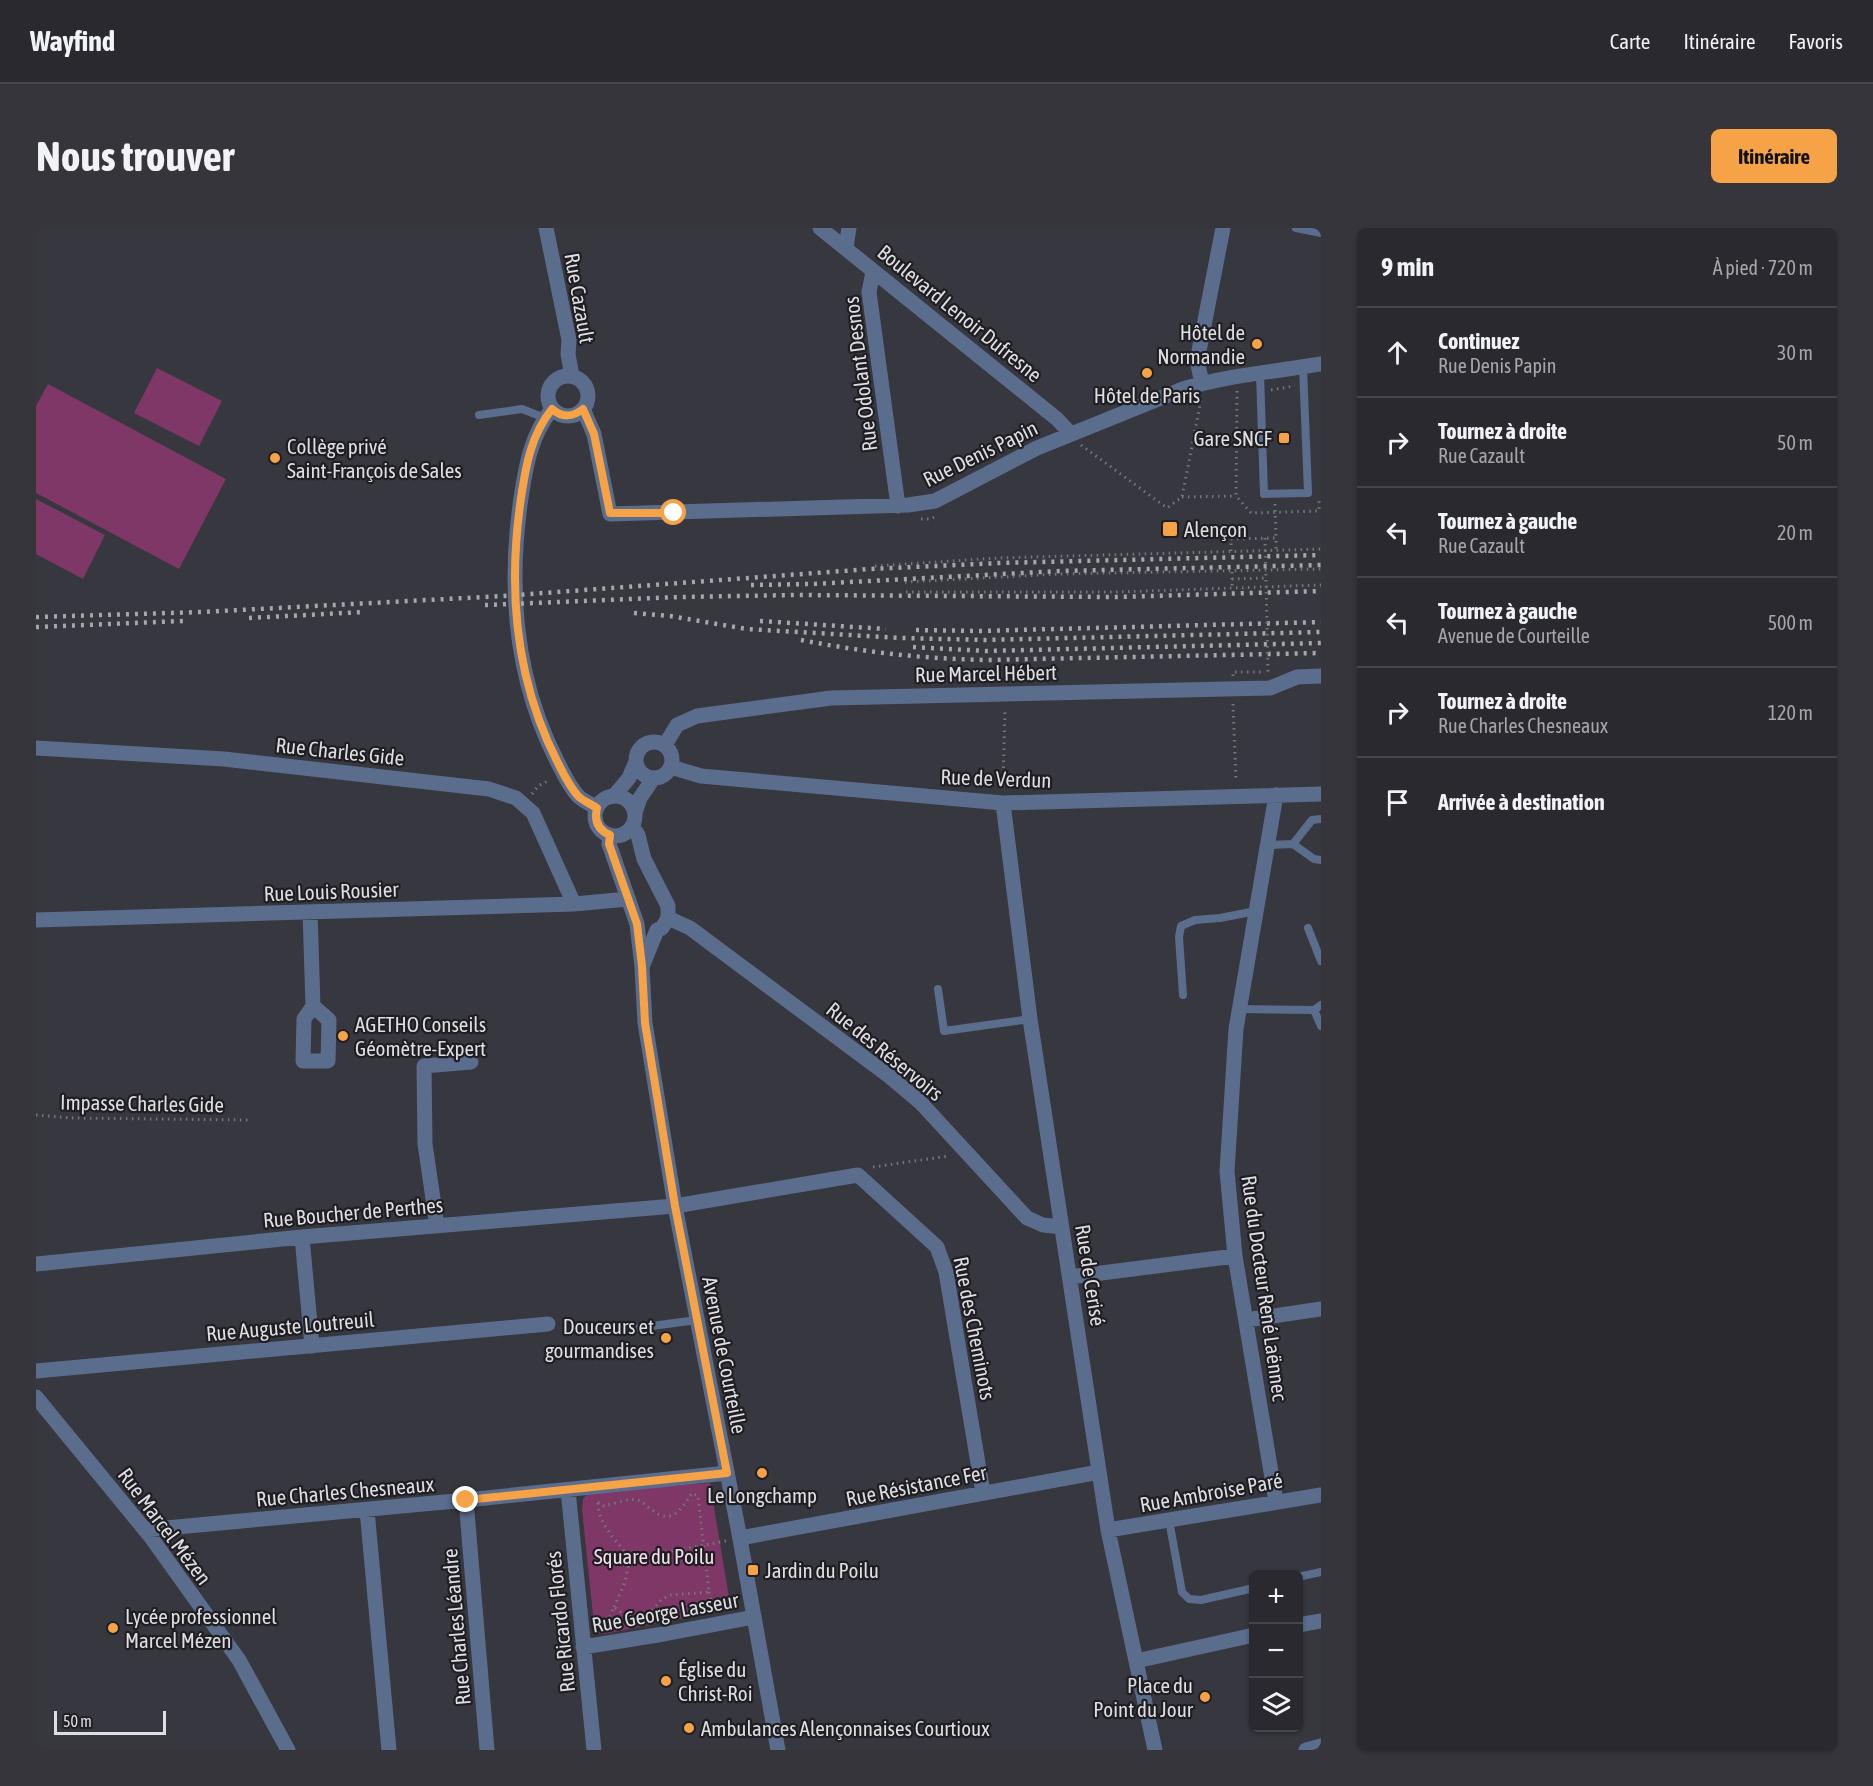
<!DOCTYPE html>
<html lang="fr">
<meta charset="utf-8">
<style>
:root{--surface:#29292f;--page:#35353b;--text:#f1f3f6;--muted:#a5a6aa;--line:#45454b;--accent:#f6a247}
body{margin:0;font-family:"Asap Condensed",sans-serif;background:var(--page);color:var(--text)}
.controls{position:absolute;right:18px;bottom:18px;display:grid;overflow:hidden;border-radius:9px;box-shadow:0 2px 4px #0004}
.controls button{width:54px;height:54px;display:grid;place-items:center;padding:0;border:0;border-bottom:2px solid var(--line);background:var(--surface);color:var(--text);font:30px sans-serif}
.scale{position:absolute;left:18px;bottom:15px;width:112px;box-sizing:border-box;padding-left:6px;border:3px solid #dedee3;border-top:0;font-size:16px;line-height:21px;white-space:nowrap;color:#dedee3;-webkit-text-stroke:4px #1f1e22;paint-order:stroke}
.stop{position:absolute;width:18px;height:18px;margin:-14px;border:4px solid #f6a247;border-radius:50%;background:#fff}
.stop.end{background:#f6a247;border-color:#fff;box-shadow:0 2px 6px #0008}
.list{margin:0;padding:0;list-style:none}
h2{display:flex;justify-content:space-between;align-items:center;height:78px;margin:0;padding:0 24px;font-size:26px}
h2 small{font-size:20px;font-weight:400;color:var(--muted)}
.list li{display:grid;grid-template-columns:39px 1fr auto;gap:18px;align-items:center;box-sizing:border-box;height:90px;padding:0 24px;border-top:2px solid var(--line)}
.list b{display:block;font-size:22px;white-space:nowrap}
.list p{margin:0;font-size:20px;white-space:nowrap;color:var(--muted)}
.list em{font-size:20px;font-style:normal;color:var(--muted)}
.icon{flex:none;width:33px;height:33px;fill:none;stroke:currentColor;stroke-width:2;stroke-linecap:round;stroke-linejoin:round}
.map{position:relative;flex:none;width:1285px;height:1522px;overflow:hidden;border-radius:9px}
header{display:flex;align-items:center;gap:36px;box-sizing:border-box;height:84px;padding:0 30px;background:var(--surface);border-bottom:2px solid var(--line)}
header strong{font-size:28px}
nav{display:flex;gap:33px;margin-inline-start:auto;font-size:21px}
.intro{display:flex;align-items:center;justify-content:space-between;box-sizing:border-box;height:144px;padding:0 36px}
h1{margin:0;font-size:42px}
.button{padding:15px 27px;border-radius:9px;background:var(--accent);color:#111;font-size:21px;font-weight:700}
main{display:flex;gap:36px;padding:0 36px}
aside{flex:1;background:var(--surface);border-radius:9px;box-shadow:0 2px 4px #0004}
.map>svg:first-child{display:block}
.green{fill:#7e3766}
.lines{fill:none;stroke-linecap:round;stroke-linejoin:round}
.path{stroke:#76767d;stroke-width:3;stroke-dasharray:1.5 4.5;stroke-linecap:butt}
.service{stroke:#5a6d8d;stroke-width:8}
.minor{stroke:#5a6d8d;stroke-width:15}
.tertiary{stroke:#5a6d8d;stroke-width:15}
.rail{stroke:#a6a6ac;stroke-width:4.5;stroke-dasharray:3 6;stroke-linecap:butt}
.path-bridge{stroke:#76767d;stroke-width:3;stroke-dasharray:1.5 4.5;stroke-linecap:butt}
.route{stroke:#f6a247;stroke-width:8}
.poi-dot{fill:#f6a247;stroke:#1f1e22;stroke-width:2}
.labels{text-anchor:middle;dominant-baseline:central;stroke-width:4.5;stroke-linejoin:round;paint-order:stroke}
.street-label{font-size:21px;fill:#dedee3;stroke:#1f1e22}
.poi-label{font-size:21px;fill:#dedee3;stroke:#1f1e22;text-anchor:start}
.park-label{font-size:21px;fill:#f4ddea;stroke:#1f1e22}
</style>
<header>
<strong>Wayfind</strong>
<nav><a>Carte</a><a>Itinéraire</a><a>Favoris</a></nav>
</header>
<div class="intro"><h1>Nous trouver</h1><a class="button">Itinéraire</a></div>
<main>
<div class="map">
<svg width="1285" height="1522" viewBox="0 0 1285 1522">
<rect width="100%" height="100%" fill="#37373f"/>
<path class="green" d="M121,140L186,173L163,218L98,185Z
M12,156L190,251L143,341L0,265V178Z
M0,271L69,307L47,351L0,326Z
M674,1255L695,1381L568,1406L561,1405L558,1397L546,1281L547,1271L553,1264Z"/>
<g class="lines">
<path class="path" d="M1175,134L1187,132L1188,137
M1235,162L1259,158
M1201,163L1200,268L1215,285L1283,283V269
M1045,217L1131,280L1146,269L1165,172
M1146,269L1200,268
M1239,276L1240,310
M885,291H894L899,289
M1195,323V311L1240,310V322
M839,338L961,330L1285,321
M1196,344V360
M1196,351L1229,350
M869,354L1023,346L1285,341
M870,364H1081L1285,357
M1197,448V444H1225
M1197,476L1200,553
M967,558L969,480
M496,566L502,558L514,552
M0,887L35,890L212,892
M837,939L913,928
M562,1274L568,1278C578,1276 591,1270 601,1272C607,1273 611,1279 616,1282C636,1298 646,1280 656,1265L662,1268L673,1364L634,1367L625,1372L613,1386L591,1389L578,1379L568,1402
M562,1275C561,1295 583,1315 594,1331L690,1313
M673,1364L677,1383
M578,1379L589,1354L594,1331"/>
<path class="service" d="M1260,0L1285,5
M1224,146L1228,266L1272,265L1267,139
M443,187L486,181L509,190
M1257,616L1276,592L1285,591
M1231,617L1257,616L1278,631L1285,632
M1272,700L1285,733
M902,761L908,803L994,791
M1147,767L1143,709L1145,698L1159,692L1184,690L1220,683
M1203,781L1278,782L1285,777
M1278,782L1285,798
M593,1101L661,1092
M1133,1292L1146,1364L1153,1371L1165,1372L1218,1360
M1262,1349L1285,1344"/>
<path class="minor" d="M784,0L1021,191L1035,206
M810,20L813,0
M837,44L833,64L862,278
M1166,155L1162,137V128L1187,0
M547,181L558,206L574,286L872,277L899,273L1001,220L1147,161C1191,147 1239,144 1285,136
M600 532a18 18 0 1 1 36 0a18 18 0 1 1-36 0Z
M629,517L641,497L661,488L795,470L1234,460L1261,449L1285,448
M0,520L188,531L453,561L480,570L497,585L538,676
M635,539L665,548L967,575L1285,566
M1240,567L1200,801L1191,943L1199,1028L1240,1274
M578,568L593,550L599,536
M967,575L994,791L1072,1302L1119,1522
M599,585L604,570L617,551
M274,684L277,778L268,791L267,833H292L293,792L277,778
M632,690L654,700L853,848L885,875L991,990L1007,997L1026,999
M0,692L538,676L592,671
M401,998L389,916L388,838L435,834
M266,1009L276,1118
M0,1036L266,1009L639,978L822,947L901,1019L910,1044L947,1265
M1034,1049L1199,1028
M1210,1092L1285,1081
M0,1143L512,1096
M0,1169L114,1308L203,1432L252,1522
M532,1262L558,1522
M430,1272L451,1522
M331,1282L353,1522
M109,1302L430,1272L691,1245
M1072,1302L1285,1267
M704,1310L1063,1244
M1262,1397L1285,1393
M547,1419L628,1406L718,1389
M1100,1433L1218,1407
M1270,1522L1285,1518"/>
<path class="tertiary" d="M510,0L533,112L532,126L536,148
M512 168a20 20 0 1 1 40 0a20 20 0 1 1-40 0Z
M516,181C495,207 490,237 485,270C472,359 479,451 521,533C527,545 533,558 542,568C547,573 555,576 561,580
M559 588a20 20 0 1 1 40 0a20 20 0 1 1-40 0Z
M596,598L602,607L608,631L632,678V690L626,700L621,702L606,739
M574,607L573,616L601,696L606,739L609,795L639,978L702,1300L742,1522"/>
<path class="rail" d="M715,357L776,356L1024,343L1285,337
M449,377L644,369L759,367L1080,369L1285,363
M598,385L634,388L711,401L865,410L949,412L1285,404
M0,389L166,384L467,368L834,341L964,335L1285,327
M213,390L327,384
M724,393L850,401
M0,399L147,393
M880,402L944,403L1285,394
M765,412C827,424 888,431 952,432L1285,425
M877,419L950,423L1285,415"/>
<path class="path-bridge" d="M1229,310L1232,444"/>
</g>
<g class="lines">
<path class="route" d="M430,1272L691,1245L639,978L609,795L606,738L601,696L573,616L574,607C562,602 558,593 561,580C555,576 547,573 542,568C533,558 527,545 521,533C479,451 472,359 485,270C490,237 495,207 516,181C526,190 537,189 547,181L558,206L574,285H638"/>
</g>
<g class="poi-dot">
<circle cx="1221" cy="116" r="6"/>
<circle cx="1111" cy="145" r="6"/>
<rect x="1242" y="204" width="12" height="12" rx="3"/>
<circle cx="239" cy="230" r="6"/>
<rect x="1126" y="293" width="16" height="16" rx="3"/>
<circle cx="307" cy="808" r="6"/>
<circle cx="630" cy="1110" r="6"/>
<circle cx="726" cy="1245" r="6"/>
<rect x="711" y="1336" width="12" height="12" rx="3"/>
<circle cx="77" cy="1400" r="6"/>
<circle cx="630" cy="1453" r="6"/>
<circle cx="1169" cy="1469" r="6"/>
<circle cx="653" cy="1500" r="6"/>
</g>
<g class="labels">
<g class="street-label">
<text transform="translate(544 70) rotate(80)">Rue Cazault</text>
<text transform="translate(924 85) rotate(39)">Boulevard Lenoir Dufresne</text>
<text transform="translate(824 146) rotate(-97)">Rue Odolant Desnos</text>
<text transform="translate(944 225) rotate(-26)">Rue Denis Papin</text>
<text transform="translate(950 445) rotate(-1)">Rue Marcel Hébert</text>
<text transform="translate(304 523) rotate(6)">Rue Charles Gide</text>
<text transform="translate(960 550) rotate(2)">Rue de Verdun</text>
<text transform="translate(295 663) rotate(-2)">Rue Louis Rousier</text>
<text transform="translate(849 823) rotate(39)">Rue des Réservoirs</text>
<text transform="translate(106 875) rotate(1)">Impasse Charles Gide</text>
<text transform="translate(317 984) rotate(-5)">Rue Boucher de Perthes</text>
<text transform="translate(1055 1047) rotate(81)">Rue de Cerisé</text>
<text transform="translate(1229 1060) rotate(82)">Rue du Docteur René Laënnec</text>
<text transform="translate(254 1098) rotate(-5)">Rue Auguste Loutreuil</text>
<text transform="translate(939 1100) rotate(79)">Rue des Cheminots</text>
<text transform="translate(689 1127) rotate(79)">Avenue de Courteille</text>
<text transform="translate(880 1257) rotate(-11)">Rue Résistance Fer</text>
<text transform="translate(309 1263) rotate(-5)">Rue Charles Chesneaux</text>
<text transform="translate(1175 1264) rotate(-10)">Rue Ambroise Paré</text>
<text transform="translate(129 1298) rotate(53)">Rue Marcel Mézen</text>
<text transform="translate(629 1384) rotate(-10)">Rue George Lasseur</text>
<text transform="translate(524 1394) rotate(-96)">Rue Ricardo Florés</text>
<text transform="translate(420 1399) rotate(-95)">Rue Charles Léandre</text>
</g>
<g class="poi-label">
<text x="1209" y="104" text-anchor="end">Hôtel de<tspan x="1209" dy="24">Normandie</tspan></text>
<text x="1111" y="167" text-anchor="middle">Hôtel de Paris</text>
<text x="1236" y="210" text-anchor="end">Gare SNCF</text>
<text x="251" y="218">Collège privé<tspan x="251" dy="24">Saint-François de Sales</tspan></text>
<text x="1148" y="301">Alençon</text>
<text x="319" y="796">AGETHO Conseils<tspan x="319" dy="24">Géomètre-Expert</tspan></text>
<text x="618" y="1098" text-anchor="end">Douceurs et<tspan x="618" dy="24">gourmandises</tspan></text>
<text x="726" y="1267" text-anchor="middle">Le Longchamp</text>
<text x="729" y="1342">Jardin du Poilu</text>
<text x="89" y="1388">Lycée professionnel<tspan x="89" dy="24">Marcel Mézen</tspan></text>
<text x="642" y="1441">Église du<tspan x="642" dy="24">Christ-Roi</tspan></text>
<text x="1157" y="1457" text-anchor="end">Place du<tspan x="1157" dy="24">Point du Jour</tspan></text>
<text x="665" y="1500">Ambulances Alençonnaises Courtioux</text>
</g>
<g class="park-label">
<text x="618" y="1328">Square du Poilu</text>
</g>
</g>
</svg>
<div class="controls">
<button>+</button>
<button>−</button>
<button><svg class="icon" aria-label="layers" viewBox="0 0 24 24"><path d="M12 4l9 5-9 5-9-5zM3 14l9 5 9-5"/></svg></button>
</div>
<div class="scale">50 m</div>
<div class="stop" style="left:638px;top:285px"></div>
<div class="stop end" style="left:430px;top:1272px"></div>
</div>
<aside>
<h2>9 min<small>À pied · 720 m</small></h2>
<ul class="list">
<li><svg class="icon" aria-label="ahead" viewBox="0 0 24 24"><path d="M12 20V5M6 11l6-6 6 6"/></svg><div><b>Continuez</b><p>Rue Denis Papin</p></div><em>30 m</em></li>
<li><svg class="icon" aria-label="right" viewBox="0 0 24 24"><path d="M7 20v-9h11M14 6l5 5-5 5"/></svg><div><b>Tournez à droite</b><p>Rue Cazault</p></div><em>50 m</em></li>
<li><svg class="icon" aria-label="left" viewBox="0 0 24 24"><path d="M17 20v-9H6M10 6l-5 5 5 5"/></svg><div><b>Tournez à gauche</b><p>Rue Cazault</p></div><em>20 m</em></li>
<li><svg class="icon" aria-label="left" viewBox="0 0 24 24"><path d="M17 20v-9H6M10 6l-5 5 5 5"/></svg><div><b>Tournez à gauche</b><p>Avenue de Courteille</p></div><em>500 m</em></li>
<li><svg class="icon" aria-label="right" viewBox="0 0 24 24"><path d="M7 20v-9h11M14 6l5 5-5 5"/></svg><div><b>Tournez à droite</b><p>Rue Charles Chesneaux</p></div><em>120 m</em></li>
<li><svg class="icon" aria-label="arrive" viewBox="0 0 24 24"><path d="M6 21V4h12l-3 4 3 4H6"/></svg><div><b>Arrivée à destination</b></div></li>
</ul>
</aside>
</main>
